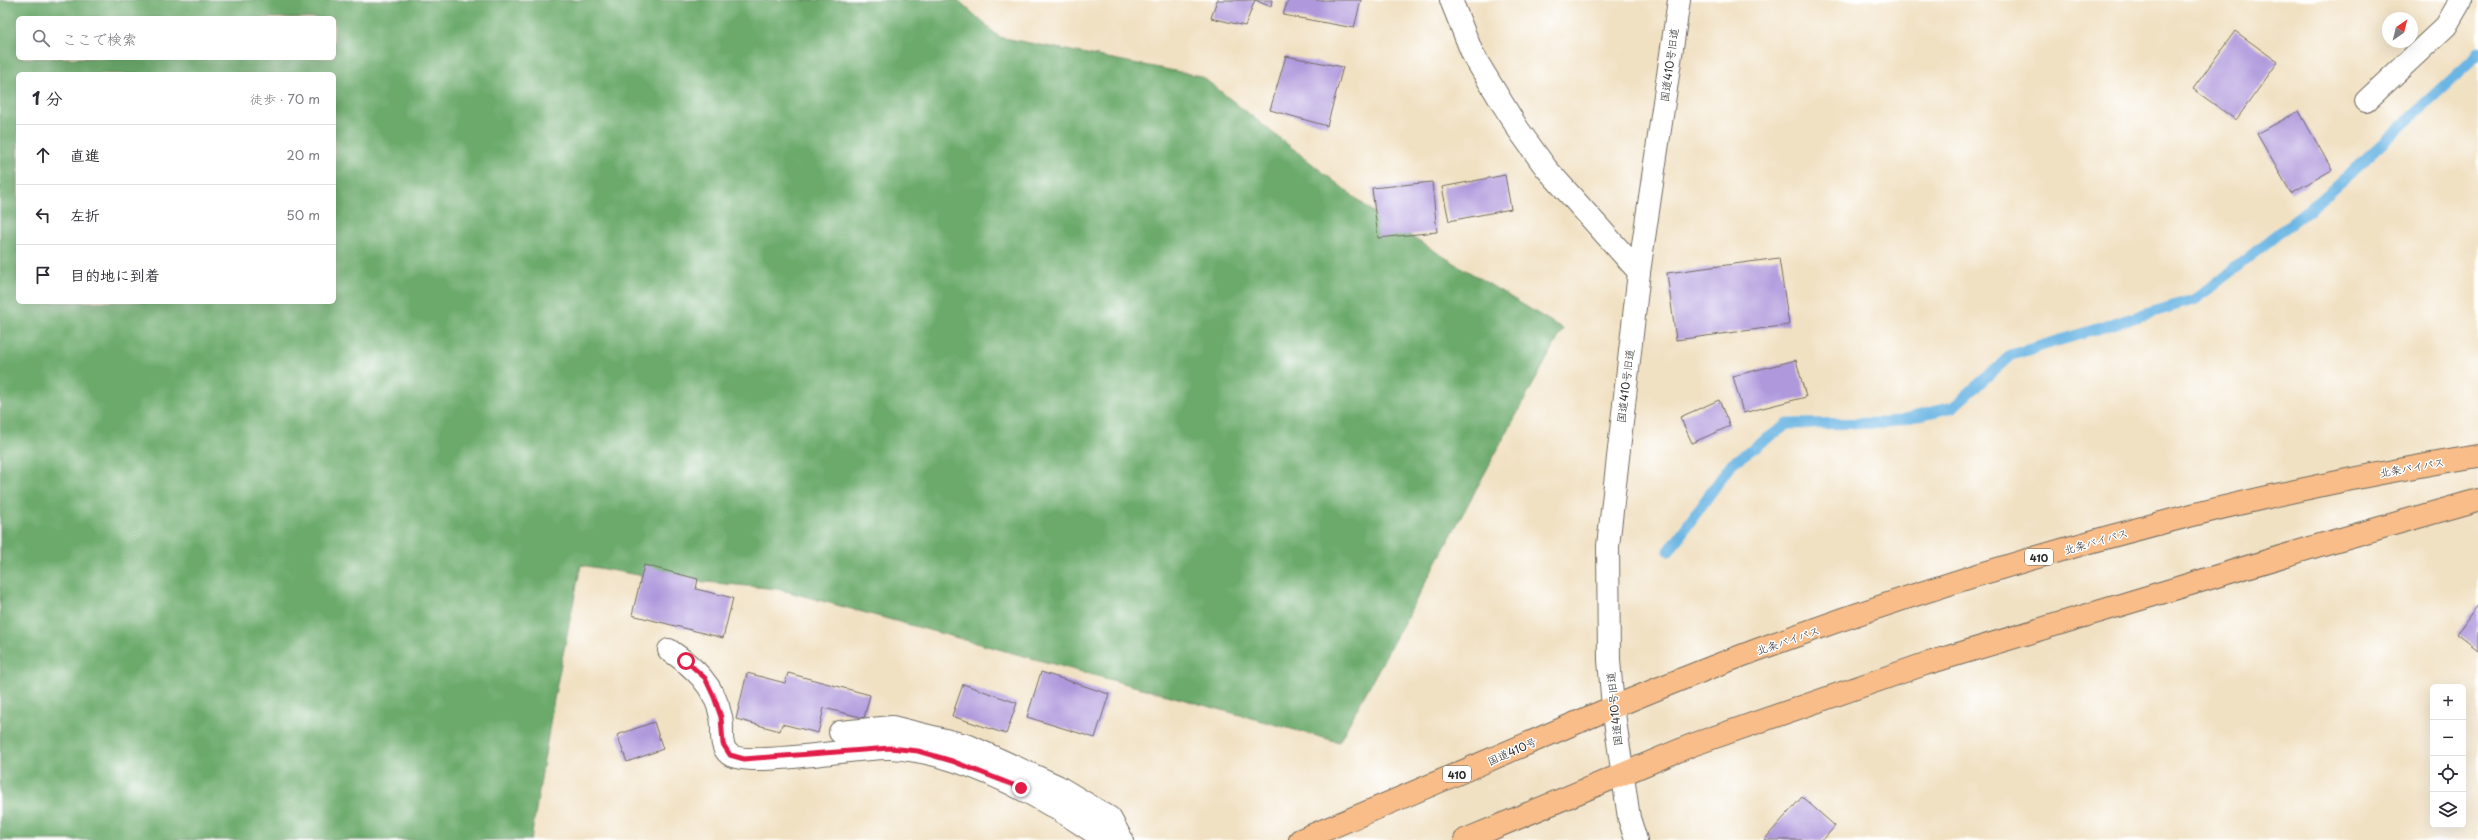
<!DOCTYPE html>
<html lang="ja">
<meta charset="utf-8">
<style>
:root{--surface:#fff;--page:#f7f7f7;--text:#2b2b33;--muted:#7c7c81;--line:#e1e1e2}
body{margin:0;font-family:"Playpen Sans","Klee One",sans-serif;background:var(--page);color:var(--text)}
.controls{position:absolute;right:12px;bottom:12px;display:grid;overflow:hidden;border-radius:6px;box-shadow:0 4px 16px #0002}
.controls button{width:36px;height:36px;display:grid;place-items:center;padding:0;border:0;border-bottom:1px solid var(--line);background:var(--surface);color:var(--text);font:20px sans-serif}
.compass{position:absolute;left:2382px;top:12px;width:36px;height:36px;border-radius:50%;background:var(--surface);box-shadow:0 4px 16px #0002;rotate:35deg}
.stop{position:absolute;width:12px;height:12px;margin:-9px;border:3px solid #e11d48;border-radius:50%;background:#fff}
.stop.end{background:#e11d48;border-color:#fff;box-shadow:0 1px 4px #0008}
.list{margin:0;padding:0;list-style:none}
h2{display:flex;justify-content:space-between;align-items:center;height:52px;margin:0;padding:0 16px;font-size:17px}
h2 small{font-size:13px;font-weight:400;color:var(--muted)}
.list li{display:grid;grid-template-columns:26px 1fr auto;gap:12px;align-items:center;box-sizing:border-box;height:60px;padding:0 16px;border-top:1px solid var(--line)}
.list b{display:block;font-size:15px;white-space:nowrap}
.list em{font-size:13px;font-style:normal;color:var(--muted)}
.icon{flex:none;width:22px;height:22px;fill:none;stroke:currentColor;stroke-width:2;stroke-linecap:round;stroke-linejoin:round}
.map{position:relative;flex:none;width:2478px;height:840px;overflow:hidden}
.search{position:absolute;background:var(--surface);box-shadow:0 4px 16px #0002;left:16px;top:16px;width:320px;height:44px;display:flex;align-items:center;gap:10px;box-sizing:border-box;padding:0 14px;border-radius:6px;color:var(--muted);font-size:15px}
.panel{position:absolute;background:var(--surface);box-shadow:0 4px 16px #0002;left:16px;top:72px;width:320px;height:232px;border-radius:6px}
.map>svg:first-child{display:block}
.forest{fill:#6caa6c;stroke:#4c6a4c;fill-rule:evenodd}
.lines{fill:none;stroke-linecap:round;stroke-linejoin:round}
.stream{stroke:#6ab5e3;stroke-width:11}
.building{fill:#af98dc}
.service-casing{stroke:#706b60;stroke-width:24}
.minor-casing{stroke:#706b60;stroke-width:24}
.tertiary-casing{stroke:#706b60;stroke-width:24}
.trunk-casing{stroke:#706b60;stroke-width:24}
.service{stroke:#fff;stroke-width:22}
.minor{stroke:#fff;stroke-width:22}
.tertiary{stroke:#fff;stroke-width:22}
.trunk{stroke:#f8bd88;stroke-width:22}
.route{stroke:#e11d48;stroke-width:5}
.labels{text-anchor:middle;dominant-baseline:central;stroke-width:3;stroke-linejoin:round;paint-order:stroke}
.shield{fill:#fff;stroke:#6b6b6b;stroke-width:1}
.shield-label{font-size:10px;font-weight:bold;fill:#2b2b2b}
.street-label{font-size:11px;fill:#2b2b2b;stroke:#fff}
</style>
<div class="map">
<svg width="2478" height="840" viewBox="0 0 2478 840">
<rect width="100%" height="100%" fill="#fff"/>
<filter id="ink" filterUnits="userSpaceOnUse"><feTurbulence type="fractalNoise" baseFrequency=".025" numOctaves="2"/><feDisplacementMap in="SourceGraphic" scale="8" xChannelSelector="R" yChannelSelector="G"/><feConvolveMatrix kernelMatrix="1 2 1 2 8 2 1 2 1" color-interpolation-filters="sRGB"/></filter>
<filter id="wash" filterUnits="userSpaceOnUse"><feTurbulence type="fractalNoise" baseFrequency=".012" numOctaves="4" result="noise"/><feDisplacementMap in="SourceGraphic" scale="16" xChannelSelector="R" yChannelSelector="G"/><feGaussianBlur stdDeviation="0.9" result="paint"/><feColorMatrix in="noise" values="0 0 0 0 0 0 0 0 0 0 0 0 0 0 0 0 0 1.4 0 .05"/><feComposite in="paint" operator="in"/></filter>
<g filter="url(#wash)">
<rect width="100%" height="100%" fill="#f1e1c3"/>
<path class="forest" d="M0,0H958L999,37L1201,76L1382,219L1563,329L1339,742L778,589L644,576L581,565L554,699L531,840H0ZM18,18H334V58H18ZM18,74H334V302H18Z"/>
<g class="lines">
<path class="stream" d="M1669,551L1732,463L1788,424L1888,423L1953,407L2011,355L2196,299L2322,199L2476,57L2478,51"/>
</g>
<g id="blocks">
<path class="building" d="M1217,0H1272L1271,7L1255,0L1245,26L1211,18Z
M1288,0H1361L1354,28L1283,15Z
M2235,31L2278,62L2236,120L2193,89Z
M1286,56L1343,67L1327,126L1270,110Z
M2299,111L2332,170L2291,193L2257,134Z
M1505,175L1511,209L1449,221L1442,187Z
M1432,182L1437,232L1378,238L1372,188Z
M1779,258L1789,325L1676,340L1667,273Z
M1796,360L1806,397L1743,413L1733,376Z
M1719,400L1730,426L1692,443L1680,417Z
M644,565L698,579L696,589L733,598L723,638L632,615Z
M2478,605V650L2457,634Z
M1041,672L1109,694L1095,738L1027,717Z
M747,673L785,683L788,673L870,695L864,718L824,708L818,733L782,724L780,731L736,719Z
M963,684L1017,703L1006,734L952,716Z
M654,722L663,749L627,762L617,735Z
M1802,797L1835,826L1823,840H1764Z"/>
</g>
</g>
<g filter="url(#ink)">
<use href="#blocks" fill-opacity="0" stroke="#706b60" stroke-width="1"/>
<g class="lines">
<defs>
<path id="service" d="M2366,101L2446,26L2461,0
M669,650C694,667 715,686 721,717C724,729 718,745 729,754C746,769 862,746 891,748C964,752 1046,799 1105,840
M840,732L892,727L969,746L1057,786L1110,818L1122,840"/>
<path id="minor" d="M1451,0L1473,55L1518,129L1546,168L1639,272"/>
<path id="tertiary" d="M1636,840L1629,818L1613,707L1609,660L1608,546L1639,272L1679,0"/>
<path id="trunk" d="M1300,840C1458,776 1612,703 1773,644C2001,561 2238,495 2478,456
M1465,840L1692,745L1925,664L2320,545L2478,500"/>
</defs>
<use href="#service" class="service-casing"/>
<use href="#minor" class="minor-casing"/>
<use href="#tertiary" class="tertiary-casing"/>
<use href="#trunk" class="trunk-casing"/>
<use href="#service" class="service"/>
<use href="#minor" class="minor"/>
<use href="#tertiary" class="tertiary"/>
<use href="#trunk" class="trunk"/>
</g>
</g>
<g class="lines" filter="url(#ink)">
<path class="route" d="M686,661L705,678L714,697L721,717L723,744L730,755L744,759L890,748L918,751L952,761L1021,788"/>
</g>
<g class="labels">
<g class="shield">
<rect x="2025" y="549" width="28" height="16" rx="3"/>
<rect x="1443" y="766" width="28" height="16" rx="3"/>
</g>
<g class="shield-label">
<text x="2039" y="557">410</text>
<text x="1457" y="774">410</text>
</g>
<g class="street-label">
<text transform="translate(1669 65) rotate(-82)">国道410号旧道</text>
<text transform="translate(1625 386) rotate(-83)">国道410号旧道</text>
<text transform="translate(2412 467) rotate(-10)">北条バイパス</text>
<text transform="translate(2096 541) rotate(-16)">北条バイパス</text>
<text transform="translate(1788 640) rotate(-19)">北条バイパス</text>
<text transform="translate(1614 709) rotate(-96)">国道410号旧道</text>
<text transform="translate(1512 751) rotate(-24)">国道410号</text>
</g>
</g>
</svg>
<div class="controls">
<button>+</button>
<button>−</button>
<button><svg class="icon" aria-label="locate" viewBox="0 0 24 24"><circle cx="12" cy="12" r="6"/><path d="M12 2v4M12 18v4M2 12h4M18 12h4"/></svg></button>
<button><svg class="icon" aria-label="layers" viewBox="0 0 24 24"><path d="M12 4l9 5-9 5-9-5zM3 14l9 5 9-5"/></svg></button>
</div>
<svg class="compass" viewBox="-18 -18 36 36"><path d="M0-13l5 13h-10z" fill="#e53935"/><path d="M0 13l5-13h-10z" fill="#7c7c81"/></svg>
<div class="stop" style="left:686px;top:661px"></div>
<div class="stop end" style="left:1021px;top:788px"></div>
<div class="search"><svg class="icon" aria-label="search" viewBox="0 0 24 24"><circle cx="10" cy="10" r="6"/><path d="M15 15l6 6"/></svg>ここで検索</div>
<section class="panel">
<h2>1 分<small>徒歩 · 70 m</small></h2>
<ul class="list">
<li><svg class="icon" aria-label="ahead" viewBox="0 0 24 24"><path d="M12 20V5M6 11l6-6 6 6"/></svg><div><b>直進</b></div><em>20 m</em></li>
<li><svg class="icon" aria-label="left" viewBox="0 0 24 24"><path d="M17 20v-9H6M10 6l-5 5 5 5"/></svg><div><b>左折</b></div><em>50 m</em></li>
<li><svg class="icon" aria-label="arrive" viewBox="0 0 24 24"><path d="M6 21V4h12l-3 4 3 4H6"/></svg><div><b>目的地に到着</b></div></li>
</ul>
</section>
</div>
